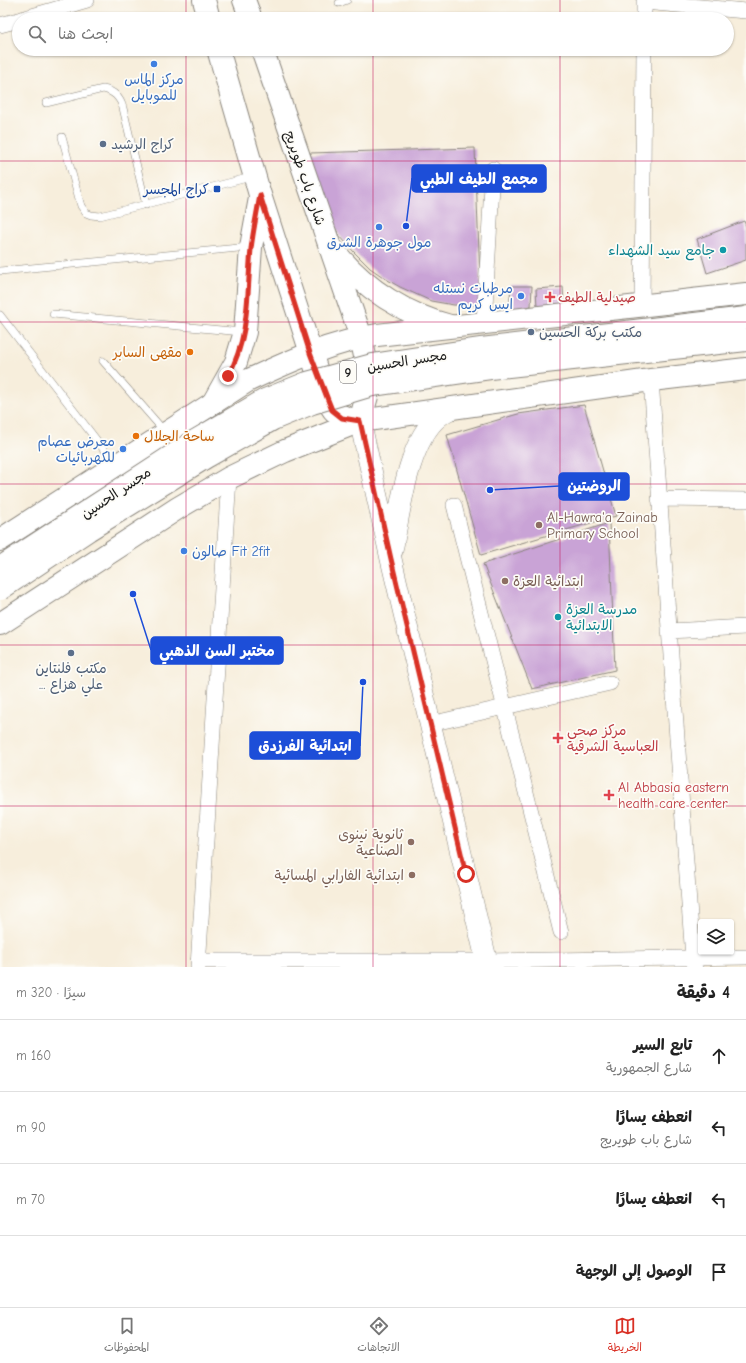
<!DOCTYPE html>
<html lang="ar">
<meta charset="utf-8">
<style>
:root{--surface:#fff;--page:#f6f6f6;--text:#222;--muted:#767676;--line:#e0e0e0;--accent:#d93025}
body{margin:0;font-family:"Comic Neue","Playpen Sans Arabic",sans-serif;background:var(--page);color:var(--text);direction:rtl}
.controls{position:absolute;right:12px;bottom:12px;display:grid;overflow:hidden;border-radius:4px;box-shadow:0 1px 3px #0004}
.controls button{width:36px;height:36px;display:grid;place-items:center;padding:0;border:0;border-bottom:1px solid var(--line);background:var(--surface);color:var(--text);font:20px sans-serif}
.stop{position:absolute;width:12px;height:12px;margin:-9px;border:3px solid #d93025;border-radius:50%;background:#fff}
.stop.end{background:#d93025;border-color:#fff;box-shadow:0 1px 4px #0008}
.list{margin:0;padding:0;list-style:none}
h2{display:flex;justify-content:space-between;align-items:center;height:52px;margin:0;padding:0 16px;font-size:17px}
h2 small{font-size:13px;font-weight:400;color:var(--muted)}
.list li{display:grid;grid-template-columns:26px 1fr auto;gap:12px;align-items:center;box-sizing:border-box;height:72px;padding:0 16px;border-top:1px solid var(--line)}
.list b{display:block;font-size:15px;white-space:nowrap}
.list p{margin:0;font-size:13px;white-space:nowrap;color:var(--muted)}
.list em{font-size:13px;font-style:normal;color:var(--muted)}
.icon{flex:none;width:22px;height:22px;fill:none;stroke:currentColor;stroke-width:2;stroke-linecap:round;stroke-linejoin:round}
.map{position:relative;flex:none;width:746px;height:967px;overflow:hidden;direction:ltr}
.search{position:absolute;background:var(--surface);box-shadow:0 1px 3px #0004;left:12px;right:12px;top:12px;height:44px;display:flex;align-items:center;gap:10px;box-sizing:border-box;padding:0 14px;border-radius:22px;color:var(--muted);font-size:15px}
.sheet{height:340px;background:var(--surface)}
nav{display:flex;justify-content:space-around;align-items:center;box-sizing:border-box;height:56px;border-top:1px solid var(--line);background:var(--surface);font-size:11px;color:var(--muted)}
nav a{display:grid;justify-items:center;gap:2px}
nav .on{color:var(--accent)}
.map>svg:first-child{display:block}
.building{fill:#c9a3d6}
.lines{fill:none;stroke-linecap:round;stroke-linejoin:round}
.lane-casing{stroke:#8a857c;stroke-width:8}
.street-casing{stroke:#8a857c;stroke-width:16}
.secondary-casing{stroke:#8a857c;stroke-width:22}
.primary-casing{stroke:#8a857c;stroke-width:24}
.highway-casing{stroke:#8a857c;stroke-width:24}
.lane{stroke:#fff;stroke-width:7}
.street{stroke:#fff;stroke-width:15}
.secondary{stroke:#fff;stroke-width:21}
.primary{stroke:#fff;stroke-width:22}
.highway{stroke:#fff;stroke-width:22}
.highway-bridge-casing{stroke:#8a857c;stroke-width:24;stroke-linecap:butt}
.highway-bridge{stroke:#fff;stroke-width:22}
.route{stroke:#d93025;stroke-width:5}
.grid{fill:none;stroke:#c2185b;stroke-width:1;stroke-opacity:0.55}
.shop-dot{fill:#3f7fe0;stroke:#fdfcf7;stroke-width:1.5}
.service-dot{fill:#5c6f8a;stroke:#fdfcf7;stroke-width:1.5}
.transit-dot{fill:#1a4fb4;stroke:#fdfcf7;stroke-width:1.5}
.culture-dot{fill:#0f9aa8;stroke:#fdfcf7;stroke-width:1.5}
.health-dot{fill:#e0444e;stroke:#fdfcf7;stroke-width:1.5}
.food-dot{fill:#e8710a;stroke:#fdfcf7;stroke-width:1.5}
.education-dot{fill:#8d6e63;stroke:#fdfcf7;stroke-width:1.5}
.labels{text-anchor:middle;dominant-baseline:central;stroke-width:3.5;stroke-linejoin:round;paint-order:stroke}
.shield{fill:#fdfcf7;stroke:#605f5e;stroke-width:1}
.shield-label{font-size:13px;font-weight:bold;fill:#1c1c1c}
.shop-label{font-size:14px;fill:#366cbe;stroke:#fdfcf7}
.service-label{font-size:14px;fill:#4e5e75;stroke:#fdfcf7;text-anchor:start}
.street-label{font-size:14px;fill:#1c1c1c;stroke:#fdfcf7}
.transit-label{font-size:14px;fill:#164399;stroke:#fdfcf7;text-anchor:end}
.culture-label{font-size:14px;fill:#0d838f;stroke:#fdfcf7;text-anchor:end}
.health-label{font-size:14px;fill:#be3a42;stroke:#fdfcf7;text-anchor:start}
.food-label{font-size:14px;fill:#c56008;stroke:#fdfcf7;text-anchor:end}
.education-label{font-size:14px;fill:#785e54;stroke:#fdfcf7;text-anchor:start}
.leader{fill:none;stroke:#1d4ed8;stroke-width:1.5}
.callout-dot{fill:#1d4ed8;stroke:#fdfcf7;stroke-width:1.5}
.callout{fill:#1d4ed8;stroke:#1d4ed8;stroke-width:1.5}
.callout-label{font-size:15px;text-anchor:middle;font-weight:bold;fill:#fff}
</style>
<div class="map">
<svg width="746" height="967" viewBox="0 0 746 967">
<rect width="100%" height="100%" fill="#fdfcf7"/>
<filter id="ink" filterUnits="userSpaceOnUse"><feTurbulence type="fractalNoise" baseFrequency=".025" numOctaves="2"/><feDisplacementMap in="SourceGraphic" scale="8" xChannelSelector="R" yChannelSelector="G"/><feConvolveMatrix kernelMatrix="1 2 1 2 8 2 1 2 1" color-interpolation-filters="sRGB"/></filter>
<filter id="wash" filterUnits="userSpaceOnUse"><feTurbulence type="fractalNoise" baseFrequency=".012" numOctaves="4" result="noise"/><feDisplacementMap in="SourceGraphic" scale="16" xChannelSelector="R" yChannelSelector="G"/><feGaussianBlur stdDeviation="0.9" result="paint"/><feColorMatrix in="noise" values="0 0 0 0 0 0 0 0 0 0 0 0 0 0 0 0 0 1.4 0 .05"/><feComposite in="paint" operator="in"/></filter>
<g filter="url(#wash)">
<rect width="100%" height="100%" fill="#f7eedc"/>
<g id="blocks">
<path class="building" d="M475,148L481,305H454L431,301L400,287L386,279L370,268L354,252L339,235L329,216L316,176L310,153Z
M744,221L746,227V260L707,273L697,239Z
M511,286H532L531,306L509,310Z
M563,287L564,305L537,307L536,289Z
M584,405L616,516L555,533L481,555L447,435L518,414Z
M609,523L615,670L532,689L483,564Z"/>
</g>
</g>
<g filter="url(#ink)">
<use href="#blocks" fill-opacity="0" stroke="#8a857c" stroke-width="1"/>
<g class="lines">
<defs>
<path id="lane" d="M339,3L347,0
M46,103L103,89C114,91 120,97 123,108L146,205
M62,137L81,206L86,213L91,215L100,216L251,177
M0,271L249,247
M53,314L242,332
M0,315L115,464
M103,361L165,432"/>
<path id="street" d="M644,2L746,11
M22,19L87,0
M644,19V0
M0,25L19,20
M642,305L644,49
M484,323L493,169
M651,380L693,958L695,967
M659,499L746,500
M454,505L561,932
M669,631L746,627
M430,724L610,683
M198,961H487L746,957
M198,967L229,478"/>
<path id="secondary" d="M360,421L391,559L488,967
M392,551C400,512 407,442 439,416C443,413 448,410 452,408"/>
<path id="primary" d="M204,0L209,19
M244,0L251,19
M218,49L260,195L323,390C334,414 334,416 360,421L367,396L366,361L361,337L262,49
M334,251C364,288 404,314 450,326
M213,403L236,362L245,332L251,247L260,198"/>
<path id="highway" d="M0,540L249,380C290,361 332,342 377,335L746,294
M0,624L178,508L229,478L285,451L360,421L651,380L746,369"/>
</defs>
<use href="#lane" class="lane-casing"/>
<use href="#street" class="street-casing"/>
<use href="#secondary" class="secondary-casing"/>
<use href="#primary" class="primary-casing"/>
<use href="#highway" class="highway-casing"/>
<use href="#lane" class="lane"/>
<use href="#street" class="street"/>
<use href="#secondary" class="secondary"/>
<use href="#primary" class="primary"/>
<use href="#highway" class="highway"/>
<defs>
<path id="highway-bridge" d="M0,568L195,441L265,400L307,383L372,365L418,358L481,349L746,318
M0,589L88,530L206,457L273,419L312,403L372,385L490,368L746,340"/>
</defs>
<use href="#highway-bridge" class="highway-bridge-casing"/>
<use href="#highway-bridge" class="highway-bridge"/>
</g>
</g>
<g class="lines" filter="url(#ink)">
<path class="route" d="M228,376C250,337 247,292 251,249C253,231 257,213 260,195L310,353L328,400L332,410L342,418L360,421L391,559L466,874"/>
</g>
<path class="grid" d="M186,0V19M373,0V19M560,0V19M186,49V967M373,49V967M560,49V967M0,161H746M0,322H746M0,484H746M0,645H746M0,806H746"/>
<g class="shop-dot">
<circle cx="154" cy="64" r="4"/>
<circle cx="379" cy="227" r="4"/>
<circle cx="521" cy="296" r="4"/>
<circle cx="123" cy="449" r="4"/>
<circle cx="184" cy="551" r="4"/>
</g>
<g class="service-dot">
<circle cx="103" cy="144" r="4"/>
<circle cx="531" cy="332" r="4"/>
<circle cx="71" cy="653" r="4"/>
</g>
<rect class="transit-dot" x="213" y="185" width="8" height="8" rx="2"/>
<g class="culture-dot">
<circle cx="723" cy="250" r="4"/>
<circle cx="558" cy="617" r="4"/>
</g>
<g class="health-dot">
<path d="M548 291h4v4h4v4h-4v4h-4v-4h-4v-4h4z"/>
<path d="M556 732h4v4h4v4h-4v4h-4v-4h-4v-4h4z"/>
<path d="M607 789h4v4h4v4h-4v4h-4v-4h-4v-4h4z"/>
</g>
<g class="food-dot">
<circle cx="190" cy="352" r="4"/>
<circle cx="136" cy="436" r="4"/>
</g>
<g class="education-dot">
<circle cx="539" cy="525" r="4"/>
<circle cx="505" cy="581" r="4"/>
<circle cx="411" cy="842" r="4"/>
<circle cx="412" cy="875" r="4"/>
</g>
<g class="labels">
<rect class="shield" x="340" y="361" width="16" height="22" rx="3"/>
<g class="shield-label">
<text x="348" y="372">9</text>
</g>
<g class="shop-label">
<text x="154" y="79">مركز الماس<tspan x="154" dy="16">للموبايل</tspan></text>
<text x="379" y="242">مول جوهرة الشرق</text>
<text x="513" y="288" text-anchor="end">مرطبات نستله<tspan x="513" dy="16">ايس كريم</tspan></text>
<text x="115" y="441" text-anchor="end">معرض عصام<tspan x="115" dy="16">للكهربائيات</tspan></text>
<text x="192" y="551" text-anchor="start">صالون Fit 2fit</text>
</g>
<g class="service-label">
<text x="111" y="144">كراج الرشيد</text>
<text x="539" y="332">مكتب بركة الحسين</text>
<text x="71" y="668" text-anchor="middle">مكتب فلنتاين<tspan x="71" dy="16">... علي هزاع</tspan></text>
</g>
<g class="street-label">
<text transform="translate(305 178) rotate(71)">شارع باب طويريج</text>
<text transform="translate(407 361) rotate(-9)">مجسر الحسين</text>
<text transform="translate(116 493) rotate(-34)">مجسر الحسين</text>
</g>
<g class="transit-label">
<text x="209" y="189">كراج المجسر</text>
</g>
<g class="culture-label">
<text x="715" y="250">جامع سيد الشهداء</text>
<text x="566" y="609" text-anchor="start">مدرسة العزة<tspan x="566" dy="16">الابتدائية</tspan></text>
</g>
<g class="health-label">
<text x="558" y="297">صيدلية الطيف</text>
<text x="567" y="730">مركز صحي<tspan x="567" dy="16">العباسية الشرقية</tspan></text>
<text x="618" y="787">Al Abbasia eastern<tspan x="618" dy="16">health care center</tspan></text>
</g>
<g class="food-label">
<text x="182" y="352">مقهى السابر</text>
<text x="144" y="436" text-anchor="start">ساحة الجلال</text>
</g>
<g class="education-label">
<text x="547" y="517">Al-Hawra'a Zainab<tspan x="547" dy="16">Primary School</tspan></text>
<text x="513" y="581">ابتدائية العزة</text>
<text x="403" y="834" text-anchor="end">ثانوية نينوى<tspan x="403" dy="16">الصناعية</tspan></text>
<text x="404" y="875" text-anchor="end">ابتدائية الفارابي المسائية</text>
</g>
</g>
<path class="leader" d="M406 226L412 178M490 490L559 486M133 594L151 650M363 682L360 746"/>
<g class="callout-dot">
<circle cx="406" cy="226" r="4"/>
<circle cx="490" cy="490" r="4"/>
<circle cx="133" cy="594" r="4"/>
<circle cx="363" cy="682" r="4"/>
</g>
<g class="callout">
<rect x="412" y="165" width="134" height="27" rx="4"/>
<rect x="559" y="473" width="70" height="27" rx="4"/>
<rect x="151" y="637" width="132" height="27" rx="4"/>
<rect x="250" y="732" width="110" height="27" rx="4"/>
</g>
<g class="callout-label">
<text x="479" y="184">مجمع الطيف الطبي</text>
<text x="594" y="491">الروضتين</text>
<text x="217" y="656">مختبر السن الذهبي</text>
<text x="305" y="751">ابتدائية الفرزدق</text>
</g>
</svg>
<div class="controls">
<button><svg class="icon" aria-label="layers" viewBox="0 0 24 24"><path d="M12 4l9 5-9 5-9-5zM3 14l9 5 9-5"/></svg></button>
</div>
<div class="stop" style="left:466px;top:874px"></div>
<div class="stop end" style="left:228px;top:376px"></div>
<div class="search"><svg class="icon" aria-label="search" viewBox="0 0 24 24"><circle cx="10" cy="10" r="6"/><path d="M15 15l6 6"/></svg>ابحث هنا</div>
</div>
<section class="sheet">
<h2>4 دقيقة<small>سيرًا · 320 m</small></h2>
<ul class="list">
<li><svg class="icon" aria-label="ahead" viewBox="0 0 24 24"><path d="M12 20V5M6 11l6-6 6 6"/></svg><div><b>تابع السير</b><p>شارع الجمهورية</p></div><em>160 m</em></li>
<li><svg class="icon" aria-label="left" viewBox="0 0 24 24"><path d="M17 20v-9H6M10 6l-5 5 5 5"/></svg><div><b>انعطف يسارًا</b><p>شارع باب طويريج</p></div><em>90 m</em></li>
<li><svg class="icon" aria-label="left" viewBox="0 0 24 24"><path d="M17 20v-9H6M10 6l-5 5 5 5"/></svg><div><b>انعطف يسارًا</b></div><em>70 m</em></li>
<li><svg class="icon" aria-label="arrive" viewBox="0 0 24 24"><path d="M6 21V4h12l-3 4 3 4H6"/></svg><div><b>الوصول إلى الوجهة</b></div></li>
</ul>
</section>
<nav>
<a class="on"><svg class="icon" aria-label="map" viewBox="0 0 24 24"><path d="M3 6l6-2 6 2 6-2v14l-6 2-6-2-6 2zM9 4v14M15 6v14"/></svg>الخريطة</a>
<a><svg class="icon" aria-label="directions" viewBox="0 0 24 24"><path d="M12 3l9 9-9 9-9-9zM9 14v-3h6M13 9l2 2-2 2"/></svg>الاتجاهات</a>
<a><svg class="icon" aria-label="saved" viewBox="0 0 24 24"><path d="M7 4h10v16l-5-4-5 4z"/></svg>المحفوظات</a>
</nav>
